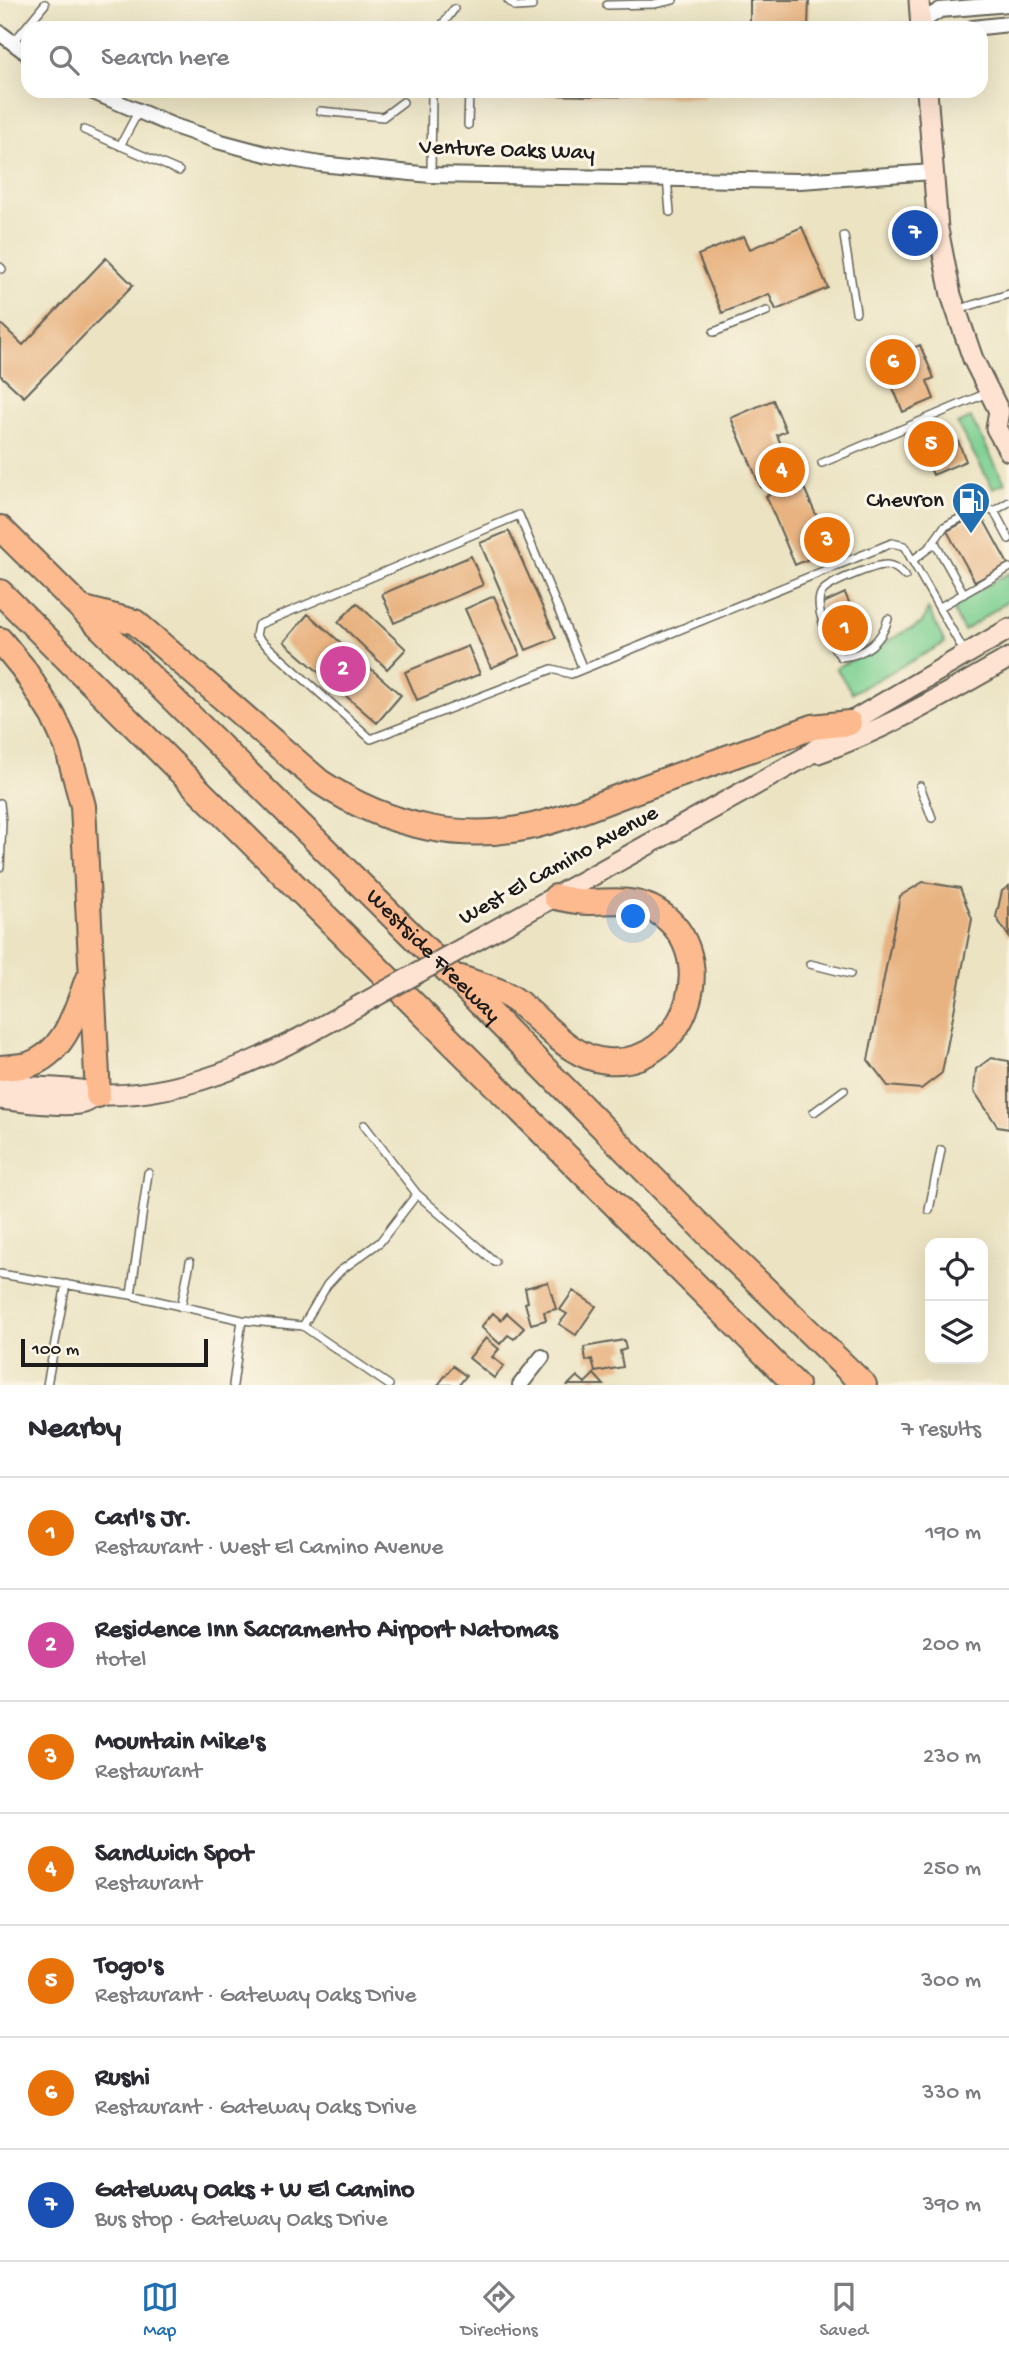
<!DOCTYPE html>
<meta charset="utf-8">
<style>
:root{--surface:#fff;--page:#f2f2f3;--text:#2b2b33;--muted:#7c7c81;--line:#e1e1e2;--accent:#1f6fb2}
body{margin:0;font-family:"Gochi Hand",sans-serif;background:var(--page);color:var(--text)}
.controls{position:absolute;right:21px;bottom:21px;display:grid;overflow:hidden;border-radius:14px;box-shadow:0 7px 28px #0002}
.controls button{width:63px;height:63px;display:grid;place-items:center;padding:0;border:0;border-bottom:2px solid var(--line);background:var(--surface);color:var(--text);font:35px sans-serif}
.scale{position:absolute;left:21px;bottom:18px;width:187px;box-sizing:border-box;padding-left:7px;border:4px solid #1c1c1c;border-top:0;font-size:19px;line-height:24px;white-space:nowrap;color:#1c1c1c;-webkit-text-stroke:5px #fcf5e5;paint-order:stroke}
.you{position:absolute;left:634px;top:917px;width:24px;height:24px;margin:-18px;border:5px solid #fff;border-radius:50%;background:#1a73e8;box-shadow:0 0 0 10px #1a73e833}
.badge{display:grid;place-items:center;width:46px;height:46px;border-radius:50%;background:var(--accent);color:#fff;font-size:23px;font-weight:700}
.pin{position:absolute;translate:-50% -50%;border:4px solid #fff;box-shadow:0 2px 7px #0006}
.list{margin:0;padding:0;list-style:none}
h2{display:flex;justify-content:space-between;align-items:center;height:91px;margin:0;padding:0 28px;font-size:30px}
h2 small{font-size:23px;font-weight:400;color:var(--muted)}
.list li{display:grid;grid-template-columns:46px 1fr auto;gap:21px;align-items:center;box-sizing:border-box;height:112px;padding:0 28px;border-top:2px solid var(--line)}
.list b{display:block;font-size:26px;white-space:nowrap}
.list p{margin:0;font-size:23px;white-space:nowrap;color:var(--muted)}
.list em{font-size:23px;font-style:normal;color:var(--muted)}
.icon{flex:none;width:38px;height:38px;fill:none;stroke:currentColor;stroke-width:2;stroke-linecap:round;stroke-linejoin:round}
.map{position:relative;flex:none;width:1009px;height:1385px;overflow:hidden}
.search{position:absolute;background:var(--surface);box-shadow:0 7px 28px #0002;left:21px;right:21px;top:21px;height:77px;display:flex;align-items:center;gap:18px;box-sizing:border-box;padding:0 24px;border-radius:21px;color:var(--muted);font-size:26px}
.sheet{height:875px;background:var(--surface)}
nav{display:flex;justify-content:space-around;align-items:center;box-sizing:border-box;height:98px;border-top:2px solid var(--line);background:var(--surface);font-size:19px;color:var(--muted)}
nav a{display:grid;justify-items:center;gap:4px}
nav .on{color:var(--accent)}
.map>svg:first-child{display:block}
.green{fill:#7dd092;stroke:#4c7657;stroke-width:2}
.building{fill:#e8b381}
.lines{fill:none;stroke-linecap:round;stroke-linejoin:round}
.lane-casing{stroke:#646256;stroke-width:10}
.street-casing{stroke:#646256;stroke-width:18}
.secondary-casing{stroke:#646256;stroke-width:23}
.highway-casing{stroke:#646256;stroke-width:28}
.lane{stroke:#fff;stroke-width:7}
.street{stroke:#fff;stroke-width:14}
.secondary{stroke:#fee3d2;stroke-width:19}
.highway{stroke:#fcba8e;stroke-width:24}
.secondary-bridge-casing{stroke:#646256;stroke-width:23;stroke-linecap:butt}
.secondary-bridge{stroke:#fee3d2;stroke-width:19}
.labels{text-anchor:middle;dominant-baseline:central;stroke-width:6;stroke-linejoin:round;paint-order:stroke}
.street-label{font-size:23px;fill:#1c1c1c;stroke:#fcf5e5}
.poi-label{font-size:23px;fill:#1c1c1c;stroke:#fcf5e5;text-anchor:end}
</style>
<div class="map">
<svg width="1009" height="1385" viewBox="0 0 1009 1385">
<rect width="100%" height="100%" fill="#fcf5e5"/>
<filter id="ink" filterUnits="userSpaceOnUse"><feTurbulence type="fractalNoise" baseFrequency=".0143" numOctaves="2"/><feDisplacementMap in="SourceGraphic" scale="14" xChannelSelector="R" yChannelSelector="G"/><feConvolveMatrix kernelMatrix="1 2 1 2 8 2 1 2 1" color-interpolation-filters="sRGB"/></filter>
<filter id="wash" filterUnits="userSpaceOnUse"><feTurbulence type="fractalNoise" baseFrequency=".00686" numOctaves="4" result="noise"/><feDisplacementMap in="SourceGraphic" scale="28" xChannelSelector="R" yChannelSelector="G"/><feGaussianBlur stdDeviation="1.57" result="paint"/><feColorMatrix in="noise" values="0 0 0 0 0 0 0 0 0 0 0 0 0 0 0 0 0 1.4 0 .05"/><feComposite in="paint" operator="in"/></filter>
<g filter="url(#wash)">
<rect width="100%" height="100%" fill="#ebe3c2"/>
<path class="green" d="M971,418L1005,483L993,488L957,424Z
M1009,573V600L964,631C958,620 949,611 960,600Z
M928,609L945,643L852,693L836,668L922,623Z"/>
<g id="blocks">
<path class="building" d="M750,0H809L808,28H750Z
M361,91H392V95L361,93Z
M539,91H705V98L539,95Z
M802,227L828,288L776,310L769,294L722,313L698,255L744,236L750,249Z
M106,258L133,285L24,397L0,375V323L23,345Z
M920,345L934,378L927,381L934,399L903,412L882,361Z
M773,400L786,431L777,435L793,474L761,488L731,418Z
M945,428L951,444L958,441L966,461L933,475L918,439Z
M801,481L820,524L828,520L839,546L795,565L766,496Z
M980,513L1008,564L975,582L947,531Z
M509,531L556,638L526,650L480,543Z
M471,556L483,585L394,623L382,594Z
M845,593L865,640L839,651L819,605Z
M494,596L520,655L491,668L465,609Z
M357,603L406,649L387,669L338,622Z
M308,614L401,695L377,723L284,642Z
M468,646L480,674L417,700L405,672Z
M923,882L960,888L972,919L942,1073L921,1089L888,1086L868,1060L900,896Z
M1009,886V937L996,917L1002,891Z
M991,1058L1009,1061V1129L998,1127L974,1091L976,1069Z
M548,1282L556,1309L544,1312L546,1320L531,1324L525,1303L528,1302L525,1288Z
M573,1291L596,1306L576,1335L559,1324L567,1314L560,1310Z
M493,1313L501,1320L507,1313L524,1328L514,1339L508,1335L500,1344L481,1327Z
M486,1338L499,1349L492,1357L504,1366L494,1378L469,1358Z
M624,1340L626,1349L620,1351L623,1367L595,1372L592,1359L586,1361L584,1347Z
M453,1366L466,1376L459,1385H438Z
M594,1374L604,1385H568L577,1376L585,1383Z"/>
</g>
</g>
<g filter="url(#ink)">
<use href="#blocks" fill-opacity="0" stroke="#646256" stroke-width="2"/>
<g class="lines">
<defs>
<path id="lane" d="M508,0L516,7L532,6
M607,5L654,4L673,0
M440,28L454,9
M13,43L45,4
M320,111L383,117L403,102
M468,125L469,91
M84,130L179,171
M120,146L138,112
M431,174L432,91
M667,178L670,212
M844,236L856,312
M0,267L2,269
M956,310L1009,294
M714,332L767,311
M822,463L987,393
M994,511L1009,539
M934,541L964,594
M913,560L930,547L944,527L979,508L994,511L1009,502
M940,607L1009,568
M888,619C882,641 865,655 841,657C831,645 812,606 822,592C828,583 876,564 887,565C895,566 900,570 905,576
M583,669L519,515L258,625L256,636L371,739L552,669L571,674L892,543L904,546L965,653
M920,786L932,818
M0,803L2,822L0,867
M810,964L850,974
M814,1112L844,1090
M364,1125L417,1194L495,1262
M929,1210L941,1150
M0,1274L131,1295L242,1320L303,1326L389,1385
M131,1295L148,1173
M181,1307L190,1262
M303,1326L327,1285L340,1271L380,1242L417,1194
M47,1385L66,1284
M233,1385L242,1320"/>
<path id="street" d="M921,22L940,10L1009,4
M972,28L1009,24
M0,33L28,54
M91,91L174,126L221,142L270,155L320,164L431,175L800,181L933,172
M520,1385L542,1357"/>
<path id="secondary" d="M919,0L921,28
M927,91L938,229L951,295L973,359L999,411L996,428L1009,451
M818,753C886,730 947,693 1009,658
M477,940L807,756L849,723L1009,629
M0,1084C27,1088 53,1087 80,1090C87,1090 94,1094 101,1095C196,1097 280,1050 360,1005
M0,1099C18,1101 68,1108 84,1103C88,1102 94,1097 98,1095"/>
<g id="highway">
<path id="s1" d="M0,528L452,975L712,1238L864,1385"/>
<path d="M0,592L796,1385"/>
<path d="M81,608L135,622L320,782C388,827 468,846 548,822C580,813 611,799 643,788C700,768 756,747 813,727L849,723"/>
<path d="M0,640L23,668L53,716L67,746L83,806L98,1095"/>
<path d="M461,978C478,985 500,989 515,1000C544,1021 568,1058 607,1061C689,1068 726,946 651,908C630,898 610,902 588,902C578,902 566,899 556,897"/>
<path d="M0,1068C9,1067 19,1067 28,1065C65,1053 75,1013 87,981"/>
</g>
</defs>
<use href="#lane" class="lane-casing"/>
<use href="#street" class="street-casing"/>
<use href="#secondary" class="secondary-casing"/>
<use href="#highway" class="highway-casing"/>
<use href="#lane" class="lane"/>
<use href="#street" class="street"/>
<use href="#secondary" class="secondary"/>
<use href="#highway" class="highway"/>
<defs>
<path id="secondary-bridge" d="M360,1005L477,940"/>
</defs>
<use href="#secondary-bridge" class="secondary-bridge-casing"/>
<use href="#secondary-bridge" class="secondary-bridge"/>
</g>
</g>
<defs>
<symbol id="fuel-pin" viewBox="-11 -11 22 30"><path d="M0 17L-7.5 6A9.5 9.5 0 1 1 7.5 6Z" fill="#1f6fb2" stroke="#fcf5e5"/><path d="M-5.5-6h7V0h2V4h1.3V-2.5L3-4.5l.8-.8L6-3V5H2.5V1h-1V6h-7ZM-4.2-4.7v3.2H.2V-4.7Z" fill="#fff"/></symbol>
</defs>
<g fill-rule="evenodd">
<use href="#fuel-pin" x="949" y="479" width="44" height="60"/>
</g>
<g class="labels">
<g class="street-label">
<text transform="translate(507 151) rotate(2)">Venture Oaks Way</text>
<text transform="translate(559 866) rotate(-29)">West El Camino Avenue</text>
<text stroke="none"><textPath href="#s1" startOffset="609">Westside Freeway</textPath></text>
</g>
<g class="poi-label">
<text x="944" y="501">Chevron</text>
</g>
</g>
</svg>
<div class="controls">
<button><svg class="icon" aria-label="locate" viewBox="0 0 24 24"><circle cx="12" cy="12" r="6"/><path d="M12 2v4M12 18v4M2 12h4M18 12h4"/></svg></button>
<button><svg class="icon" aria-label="layers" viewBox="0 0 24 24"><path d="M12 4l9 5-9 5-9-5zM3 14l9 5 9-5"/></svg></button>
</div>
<div class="scale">100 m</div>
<div class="you"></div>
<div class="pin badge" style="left:845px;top:628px;background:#e8710a">1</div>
<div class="pin badge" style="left:343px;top:669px;background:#d1479c">2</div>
<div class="pin badge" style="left:827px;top:540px;background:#e8710a">3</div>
<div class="pin badge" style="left:782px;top:470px;background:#e8710a">4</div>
<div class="pin badge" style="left:931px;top:444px;background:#e8710a">5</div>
<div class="pin badge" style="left:893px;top:362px;background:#e8710a">6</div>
<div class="pin badge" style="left:915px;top:233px;background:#1a4fb4">7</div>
<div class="search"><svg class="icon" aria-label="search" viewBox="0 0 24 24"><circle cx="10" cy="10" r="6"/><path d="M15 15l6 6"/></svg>Search here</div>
</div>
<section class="sheet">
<h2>Nearby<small>7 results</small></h2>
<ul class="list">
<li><span class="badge" style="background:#e8710a">1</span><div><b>Carl's Jr.</b><p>Restaurant · West El Camino Avenue</p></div><em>190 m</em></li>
<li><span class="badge" style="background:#d1479c">2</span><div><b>Residence Inn Sacramento Airport Natomas</b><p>Hotel</p></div><em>200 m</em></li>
<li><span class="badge" style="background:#e8710a">3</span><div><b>Mountain Mike's</b><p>Restaurant</p></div><em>230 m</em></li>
<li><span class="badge" style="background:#e8710a">4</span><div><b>Sandwich Spot</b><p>Restaurant</p></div><em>250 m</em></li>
<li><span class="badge" style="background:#e8710a">5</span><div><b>Togo's</b><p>Restaurant · Gateway Oaks Drive</p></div><em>300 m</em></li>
<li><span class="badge" style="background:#e8710a">6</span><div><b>Rushi</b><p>Restaurant · Gateway Oaks Drive</p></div><em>330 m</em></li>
<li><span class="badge" style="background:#1a4fb4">7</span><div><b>Gateway Oaks + W El Camino</b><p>Bus stop · Gateway Oaks Drive</p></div><em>390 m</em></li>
</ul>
</section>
<nav>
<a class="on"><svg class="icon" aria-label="map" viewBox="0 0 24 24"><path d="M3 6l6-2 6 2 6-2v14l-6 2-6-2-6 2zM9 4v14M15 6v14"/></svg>Map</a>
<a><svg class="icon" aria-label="directions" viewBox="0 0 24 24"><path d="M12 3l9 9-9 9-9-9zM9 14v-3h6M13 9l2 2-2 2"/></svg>Directions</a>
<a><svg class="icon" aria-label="saved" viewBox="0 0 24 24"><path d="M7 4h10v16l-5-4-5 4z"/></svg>Saved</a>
</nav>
